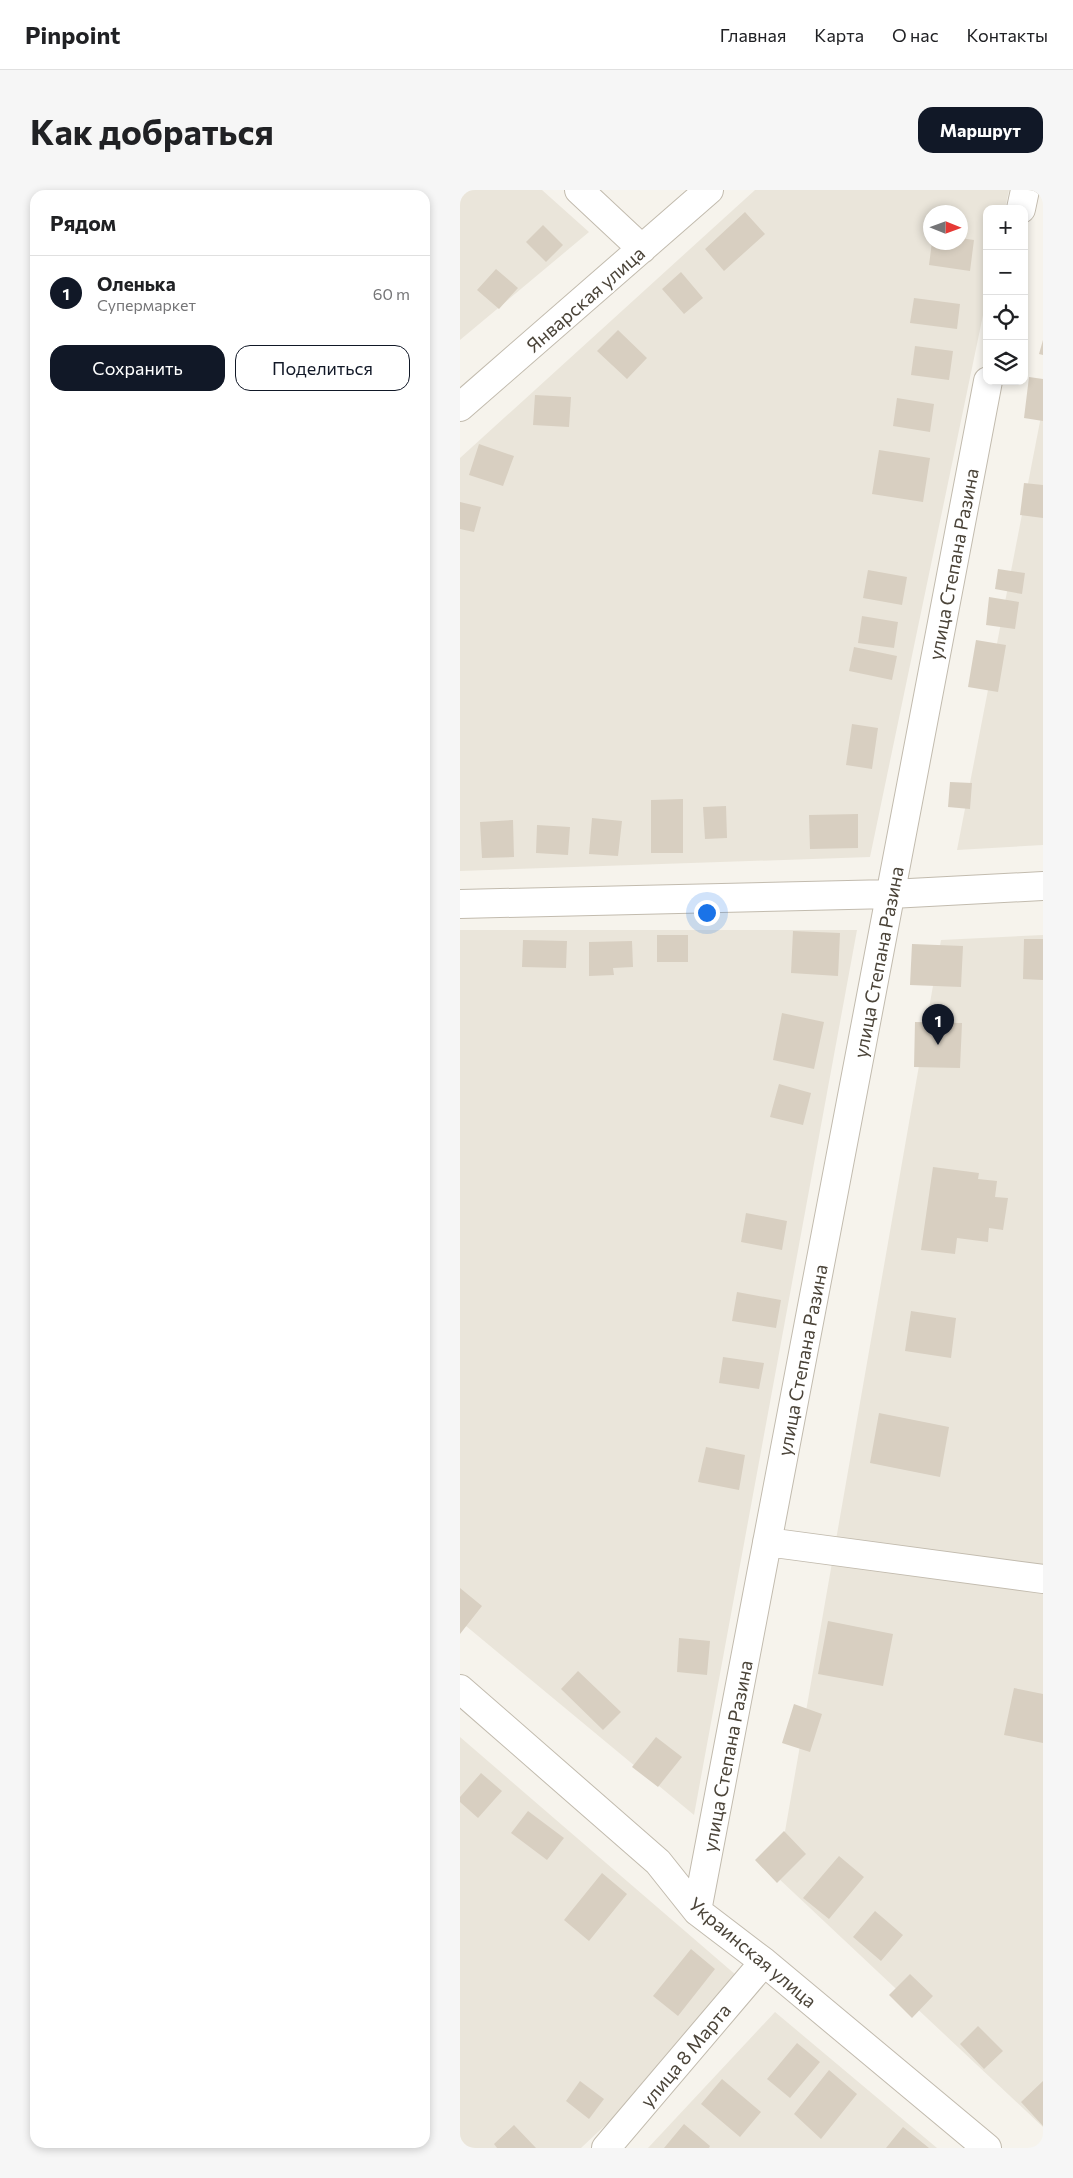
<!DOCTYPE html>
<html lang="ru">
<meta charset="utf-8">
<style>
:root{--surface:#fff;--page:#f6f6f6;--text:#202124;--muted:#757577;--line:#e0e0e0;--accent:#111827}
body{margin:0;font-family:Commissioner,sans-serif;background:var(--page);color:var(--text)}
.controls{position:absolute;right:15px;top:15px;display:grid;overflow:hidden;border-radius:10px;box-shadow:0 2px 8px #0003}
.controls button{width:45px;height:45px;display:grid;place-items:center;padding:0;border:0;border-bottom:1px solid var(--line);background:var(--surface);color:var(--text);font:25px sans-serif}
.compass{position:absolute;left:463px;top:15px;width:45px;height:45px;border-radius:50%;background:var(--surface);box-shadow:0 2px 8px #0003;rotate:91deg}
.you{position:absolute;left:246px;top:722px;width:18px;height:18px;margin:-12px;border:4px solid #fff;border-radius:50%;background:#1a73e8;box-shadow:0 0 0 8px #1a73e833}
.badge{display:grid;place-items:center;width:32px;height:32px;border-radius:50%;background:var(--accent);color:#fff;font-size:16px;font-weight:700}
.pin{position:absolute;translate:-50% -41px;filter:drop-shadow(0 1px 2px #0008)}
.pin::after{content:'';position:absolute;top:26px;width:18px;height:15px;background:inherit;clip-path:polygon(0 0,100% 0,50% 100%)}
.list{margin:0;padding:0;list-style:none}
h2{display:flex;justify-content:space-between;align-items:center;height:65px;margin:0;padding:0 20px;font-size:21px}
h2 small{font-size:16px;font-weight:400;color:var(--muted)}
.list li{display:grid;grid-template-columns:32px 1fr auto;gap:15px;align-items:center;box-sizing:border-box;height:75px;padding:0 20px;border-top:1px solid var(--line)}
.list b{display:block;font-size:19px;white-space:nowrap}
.list p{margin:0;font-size:16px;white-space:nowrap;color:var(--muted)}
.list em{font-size:16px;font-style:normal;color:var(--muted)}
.actions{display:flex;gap:10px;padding:15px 20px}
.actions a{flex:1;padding:11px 0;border:1px solid var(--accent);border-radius:15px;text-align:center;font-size:18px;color:var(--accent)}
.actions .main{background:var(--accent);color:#fff}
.icon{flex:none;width:28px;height:28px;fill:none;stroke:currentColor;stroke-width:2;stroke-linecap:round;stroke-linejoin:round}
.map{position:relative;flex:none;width:583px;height:1958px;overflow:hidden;border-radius:15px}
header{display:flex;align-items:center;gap:30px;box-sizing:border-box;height:70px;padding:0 25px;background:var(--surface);border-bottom:1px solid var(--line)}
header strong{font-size:24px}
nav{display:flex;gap:28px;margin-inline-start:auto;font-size:18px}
.intro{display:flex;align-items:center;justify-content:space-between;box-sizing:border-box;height:120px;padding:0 30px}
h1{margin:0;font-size:35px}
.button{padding:12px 22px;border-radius:15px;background:var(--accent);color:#fff;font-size:18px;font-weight:700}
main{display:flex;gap:30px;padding:0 30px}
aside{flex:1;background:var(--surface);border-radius:15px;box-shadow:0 2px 8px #0003}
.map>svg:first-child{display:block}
.residential{fill:#eae5da;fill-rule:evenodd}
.building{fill:#d8cfc1}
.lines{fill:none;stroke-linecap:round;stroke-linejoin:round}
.minor-casing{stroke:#c2bbae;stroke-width:30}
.minor{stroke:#fff;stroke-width:28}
.labels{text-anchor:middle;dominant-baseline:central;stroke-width:4;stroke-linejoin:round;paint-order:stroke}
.street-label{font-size:19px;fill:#4b4439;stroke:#fff}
</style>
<header>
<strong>Pinpoint</strong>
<nav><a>Главная</a><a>Карта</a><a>О нас</a><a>Контакты</a></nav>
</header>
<div class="intro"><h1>Как добраться</h1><a class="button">Маршрут</a></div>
<main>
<aside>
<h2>Рядом<small></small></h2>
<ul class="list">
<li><span class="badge">1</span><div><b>Оленька</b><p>Супермаркет</p></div><em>60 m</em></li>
</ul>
<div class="actions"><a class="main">Сохранить</a><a>Поделиться</a></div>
</aside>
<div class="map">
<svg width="583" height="1958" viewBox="0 0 583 1958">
<rect width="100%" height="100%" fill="#f6f3ec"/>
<path class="residential" d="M0,0H82L129,42L0,150Z
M295,0H549L545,19H527V106L410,667L0,681V268ZM470,22H500V52H470Z
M583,216V655L497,660Z
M0,740H397L234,1625L0,1431Z
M583,745V1937L317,1687L481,750Z
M0,1547L291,1798L121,1958H0Z
M315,1822L477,1958H188Z"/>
<path class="building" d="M285,22L305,44L264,81L245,59Z
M83,35L103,55L86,72L66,52Z
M500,48L514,50L510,81L469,75L472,52H500Z
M36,79L58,98L39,119L17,100Z
M221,82L243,108L224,124L202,99Z
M454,108L500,114L497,139L450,133Z
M158,140L187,168L167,189L137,161Z
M583,150V165L579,164Z
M455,156L493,161L489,190L451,185Z
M569,187L583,189V231L564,228Z
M75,205L111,207L109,237L73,235Z
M437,208L474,214L470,242L433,236Z
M19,254L54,266L43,296L9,285Z
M419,260L470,268L463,312L412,304Z
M564,293L583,295V328L560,325Z
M0,312L21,317L14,342L0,339Z
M538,379L565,383L562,404L535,399Z
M408,380L447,387L442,415L403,408Z
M529,407L559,412L555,439L526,435Z
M402,426L438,432L434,458L398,453Z
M516,450L546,455L538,502L508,497Z
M394,457L437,466L432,490L389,481Z
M392,534L418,538L412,579L386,575Z
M490,592L512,593L510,619L488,617Z
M223,609V663H191V610Z
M266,616L267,648L245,649L243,617Z
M398,624V658L350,659L349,625Z
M132,628L162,631L158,666L129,664Z
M53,630L54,667L22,668L20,632Z
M77,635L110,637L108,665L76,663Z
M333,741L380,743L378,786L331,783Z
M197,745H228V772H197Z
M564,749H583V790L563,789Z
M63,750L107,751L106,778L62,777Z
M172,751L173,777L153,778L154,785L129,786V752Z
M452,754L503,756L501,797L450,795Z
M322,823L364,832L354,879L313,870Z
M455,832L502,833L500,878L454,877Z
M319,894L351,903L343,935L310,927Z
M473,977L519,983L518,989L537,991L535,1007L548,1008L543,1040L529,1038L528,1052L497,1048L495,1064L461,1060Z
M286,1023L327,1031L322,1060L281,1052Z
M277,1102L321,1110L316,1138L272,1131Z
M451,1121L496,1128L491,1168L445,1161Z
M263,1167L304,1173L299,1199L259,1193Z
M419,1223L489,1237L480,1287L410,1273Z
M246,1257L285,1265L279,1300L238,1292Z
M0,1398L22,1416L0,1444Z
M368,1431L433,1444L423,1496L358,1484Z
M219,1448L250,1451L247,1485L217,1482Z
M118,1481L161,1522L143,1540L101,1499Z
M554,1498L583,1504V1553L544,1545Z
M334,1514L362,1524L350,1562L322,1553Z
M196,1547L222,1567L198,1597L172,1577Z
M21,1583L42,1601L18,1628L0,1612V1607Z
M68,1621L104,1648L87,1670L51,1643Z
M324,1641L346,1664L317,1693L295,1670Z
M379,1666L404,1687L369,1729L343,1708Z
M142,1683L167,1704L129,1751L104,1730Z
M415,1721L443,1745L421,1771L393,1747Z
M231,1759L255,1779L218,1826L193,1806Z
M450,1784L473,1806L452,1828L429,1805Z
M518,1836L543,1861L524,1879L500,1854Z
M337,1853L360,1872L330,1908L307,1889Z
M369,1880L397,1904L361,1949L334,1924Z
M262,1889L301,1922L280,1947L241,1914Z
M120,1891L144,1909L129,1929L106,1911Z
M583,1891V1936L561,1912Z
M224,1934L250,1956L249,1958H204Z
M54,1935L76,1958H37L34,1954Z
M443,1937L469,1958H426Z"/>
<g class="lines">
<defs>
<path id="minor" d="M119,0L182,59
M561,19L565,0
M0,217L249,0
M0,714L431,704L583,696
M307,1352L583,1389
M0,1499L198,1672L237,1721L304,1772L527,1958
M237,1721L528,191
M146,1958L304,1772"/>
</defs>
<use href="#minor" class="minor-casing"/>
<use href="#minor" class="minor"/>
</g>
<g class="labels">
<g class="street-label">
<text transform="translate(125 109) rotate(-41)">Январская улица</text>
<text transform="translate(493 374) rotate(-79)">улица Степана Разина</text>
<text transform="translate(418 772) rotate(-79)">улица Степана Разина</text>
<text transform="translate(342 1170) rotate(-79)">улица Степана Разина</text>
<text transform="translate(267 1566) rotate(-79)">улица Степана Разина</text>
<text transform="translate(293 1762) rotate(40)">Украинская улица</text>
<text transform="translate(225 1865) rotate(-50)">улица 8 Марта</text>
</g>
</g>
</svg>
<div class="controls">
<button>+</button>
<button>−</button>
<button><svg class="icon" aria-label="locate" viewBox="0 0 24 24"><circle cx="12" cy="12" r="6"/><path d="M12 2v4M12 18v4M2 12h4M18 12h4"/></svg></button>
<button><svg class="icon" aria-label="layers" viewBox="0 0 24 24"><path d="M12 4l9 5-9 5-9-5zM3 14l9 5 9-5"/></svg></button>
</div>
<svg class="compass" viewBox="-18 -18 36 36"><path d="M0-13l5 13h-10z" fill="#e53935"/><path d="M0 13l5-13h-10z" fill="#757577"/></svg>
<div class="you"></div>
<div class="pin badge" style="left:478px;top:855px">1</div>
</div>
</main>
